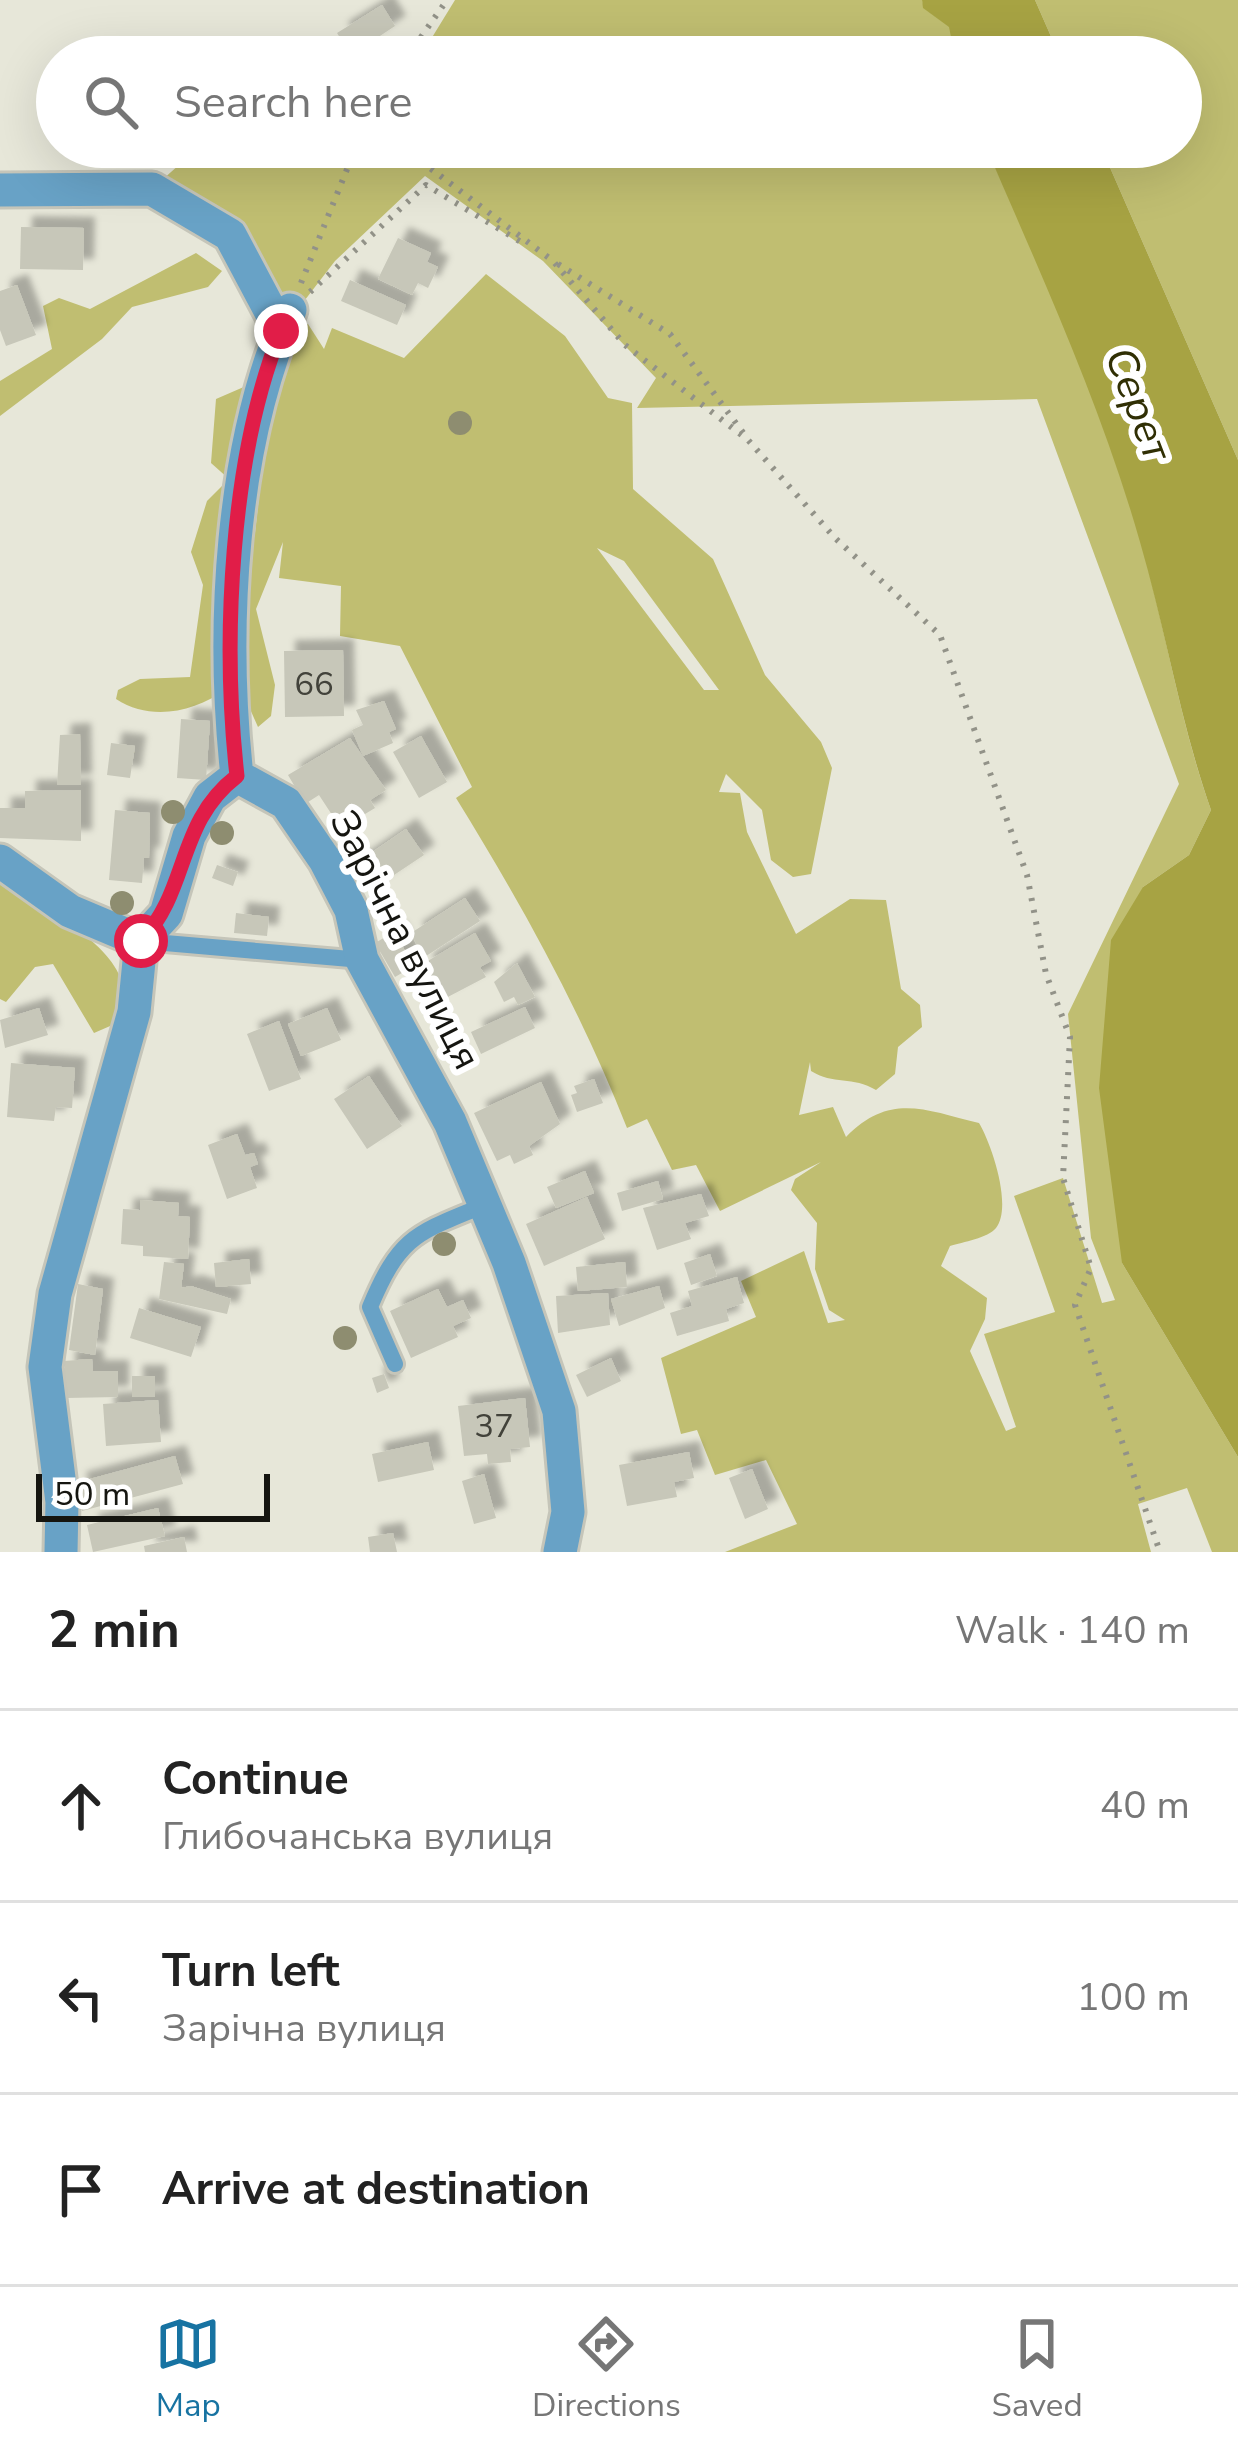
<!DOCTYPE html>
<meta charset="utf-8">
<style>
:root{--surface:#fff;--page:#f2f2f2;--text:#222;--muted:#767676;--line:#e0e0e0;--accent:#1773a2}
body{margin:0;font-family:"Nunito Sans",sans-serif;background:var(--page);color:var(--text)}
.scale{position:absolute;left:36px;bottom:30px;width:234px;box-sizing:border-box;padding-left:12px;border:6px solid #151510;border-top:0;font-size:33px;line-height:42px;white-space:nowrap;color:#151510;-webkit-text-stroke:9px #fff;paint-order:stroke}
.stop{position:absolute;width:36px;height:36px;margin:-27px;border:9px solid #e11d48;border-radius:50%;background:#fff}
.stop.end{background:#e11d48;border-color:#fff;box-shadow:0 3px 12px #0008}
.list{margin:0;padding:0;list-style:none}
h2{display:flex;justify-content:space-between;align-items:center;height:156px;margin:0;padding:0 48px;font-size:51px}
h2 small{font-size:39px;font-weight:400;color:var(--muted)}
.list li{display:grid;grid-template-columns:78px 1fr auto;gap:36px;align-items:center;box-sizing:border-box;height:192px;padding:0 48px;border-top:3px solid var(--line)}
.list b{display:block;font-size:45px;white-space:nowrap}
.list p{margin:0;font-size:39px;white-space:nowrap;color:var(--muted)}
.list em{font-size:39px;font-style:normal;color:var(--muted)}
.icon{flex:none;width:66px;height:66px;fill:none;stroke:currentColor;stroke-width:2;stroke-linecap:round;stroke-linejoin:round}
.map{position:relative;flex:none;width:1238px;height:1552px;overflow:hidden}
.search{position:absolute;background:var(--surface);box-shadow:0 12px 48px #0002;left:36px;right:36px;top:36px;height:132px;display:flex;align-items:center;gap:30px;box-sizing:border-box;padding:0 42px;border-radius:66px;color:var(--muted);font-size:45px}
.sheet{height:732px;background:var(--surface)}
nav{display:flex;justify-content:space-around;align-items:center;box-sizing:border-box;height:168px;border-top:3px solid var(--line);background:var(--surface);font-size:33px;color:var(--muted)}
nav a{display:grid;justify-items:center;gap:6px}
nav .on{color:var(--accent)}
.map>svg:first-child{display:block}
.green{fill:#c0be71;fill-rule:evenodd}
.water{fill:#a7a343}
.building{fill:#c7c7b9;filter:url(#shadow)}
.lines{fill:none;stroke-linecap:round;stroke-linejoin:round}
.service-casing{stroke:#c5c5b9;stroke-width:22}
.minor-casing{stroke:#c5c5b9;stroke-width:39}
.path{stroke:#929288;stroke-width:6;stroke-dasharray:3 9;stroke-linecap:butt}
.service{stroke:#68a2c6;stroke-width:16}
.minor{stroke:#68a2c6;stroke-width:33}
.tree{fill:#8e8d70}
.route{stroke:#e11d48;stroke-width:15}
.labels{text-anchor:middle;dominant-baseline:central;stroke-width:12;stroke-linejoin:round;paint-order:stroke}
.number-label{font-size:33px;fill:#42423a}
.street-label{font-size:39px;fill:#151510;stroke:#fff}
.water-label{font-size:42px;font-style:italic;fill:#302f04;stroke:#fff}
</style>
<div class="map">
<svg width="1238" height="1552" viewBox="0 0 1238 1552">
<defs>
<filter id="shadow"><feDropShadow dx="11" dy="-11" stdDeviation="3" flood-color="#0004"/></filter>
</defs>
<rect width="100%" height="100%" fill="#e7e7d9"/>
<path class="green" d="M455,0H922L924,8L950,27L955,57H420Z
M1035,0H1238V460L1101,147H1181V57H1060Z
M199,147H986C1045,275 1101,406 1141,542C1166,631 1180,723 1211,810L1189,855L1143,887L1122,1263L1238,1457V1552H1212L1187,1488L1138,1504L1151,1552H725L797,1524L766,1460L715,1475L697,1430L681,1434L661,1358L756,1317L741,1281L804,1251L828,1323L845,1320L829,1310L815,1269L817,1223L791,1190L795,1179L821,1162L720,1211L696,1165L672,1170L647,1119L627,1128C581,1011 522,905 456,798L472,787L400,646L340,636L341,586L279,578L283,542L256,609L275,685L271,716L258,727L237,680L240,596L255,533L266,432L301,329L308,324L324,349L332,328L404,358L486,274L565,336L608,398L632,403L633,489L713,559L765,675L821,742L832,768L811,874L793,877L771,860L762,810L726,774L719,792L740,793L747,832L796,934L850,899L886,900L901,989L920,1005L922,1027L898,1047L895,1074L876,1090C853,1076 833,1085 811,1071L810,1062L799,1115L833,1107L846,1137C890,1092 925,1110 979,1123C991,1143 1013,1206 996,1228C988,1238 963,1242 950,1246L941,1266L987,1298L985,1319L970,1351L1006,1431L1016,1427L984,1334L1055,1312L1014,1196L1063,1178L1102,1303L1115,1300L1091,1238L1068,1014L1179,784L1037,399L637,408L656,378L543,261L425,176L335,261L281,331L230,235L152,189ZM597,548L624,561L719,690H704Z
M196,253L222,271L208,287L132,307L102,339L0,416V381L52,349L43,306L59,298L90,309Z
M246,386L255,407L227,689C193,712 152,722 116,699L118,690L140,679L190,677L203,585L191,552L207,501L229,479L211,463L216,399Z
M0,878C34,901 110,940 122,982C125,993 123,1008 124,1020L94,1033L53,964L35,967L6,1002L0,999Z"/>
<path class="water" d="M922,0H1035L1060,57H955L949,27L923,8Z
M986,147H1101L1238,460V1457L1122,1263L1099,1088L1111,940L1143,887L1189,855L1211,810C1180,722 1166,631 1140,542C1101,405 1042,277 986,147Z"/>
<path class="building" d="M382,5L395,26L351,55L337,33Z
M21,227L84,228L83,270L20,269Z
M398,238L431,253L427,262L438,267L428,288L418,283L412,295L378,279Z
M350,280L406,305L397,325L341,301Z
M17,285L36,335L6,346L0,330V291Z
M343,650L344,716L285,717L284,651Z
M384,701L396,729L389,732L393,743L363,756L352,730L363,725L356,710Z
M181,719L210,721L206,780L177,778Z
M80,734L81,785H57L60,735Z
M421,736L447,782L419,798L393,752Z
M350,738L386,790L370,800L375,808L360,817L355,809L336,821L319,795L305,804L288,775Z
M111,743L135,746L130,778L107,775Z
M81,790V841L0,838V808H25V791Z
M115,810L150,813L149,858H144L142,883L109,880Z
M406,829L424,855L370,891L352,866Z
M217,865L238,872L233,886L212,878Z
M465,898L480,921L423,958L411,933Z
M236,913L269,917L267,936L234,933Z
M394,932L414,966L395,977L375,943Z
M475,933L491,961L480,967L486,977L442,1000L421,965Z
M517,963L535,997L518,1005L514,997L504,1002L494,982Z
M525,1007L535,1028L481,1054L471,1032Z
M39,1008L48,1035L5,1048L0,1020Z
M327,1008L341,1040L301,1056L288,1024Z
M279,1021L301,1079L269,1091L247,1034Z
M11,1063L75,1068L72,1108L56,1107L54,1121L7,1117Z
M369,1076L402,1126L367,1149L334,1099Z
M594,1079L603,1103L577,1112L571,1095L577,1093L574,1086Z
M541,1082L560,1124L529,1146L533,1155L514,1164L510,1155L497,1161L474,1113Z
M237,1134L245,1155L254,1153L258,1164L250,1167L257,1188L227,1199L208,1145Z
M585,1171L594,1193L556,1208L547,1187Z
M658,1181L663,1199L622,1211L617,1193Z
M701,1194L709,1216L685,1223L691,1239L657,1250L643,1208Z
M587,1197L605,1239L544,1266L526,1224Z
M140,1200L179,1203L178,1216L190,1217L188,1259L143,1256V1246L121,1244L123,1209L140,1210Z
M710,1254L717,1276L691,1285L684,1263Z
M249,1259L251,1284L216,1287L214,1263Z
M164,1262L184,1264L181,1288L191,1286L231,1299L227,1314L159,1299Z
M625,1262L627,1287L578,1291L576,1267Z
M737,1277L744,1303L726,1309L729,1321L677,1336L670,1313L692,1306L688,1291Z
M78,1284L103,1289L95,1355L69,1350Z
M659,1286L665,1308L619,1326L611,1299Z
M438,1289L447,1307L463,1300L471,1318L453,1326L458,1337L411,1358L390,1311Z
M608,1293L610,1325L558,1333L556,1296Z
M139,1308L201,1327L191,1357L130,1338Z
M611,1358L621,1381L587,1397L576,1375Z
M92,1359L93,1371H118V1397L66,1398L64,1361Z
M384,1374L389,1388L377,1393L372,1378Z
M132,1376H155V1397H132Z
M525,1398L530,1447L510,1449L511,1462L488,1464L487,1454L464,1456L458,1406Z
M158,1400L161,1442L106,1446L103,1404Z
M428,1442L434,1470L378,1482L372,1454Z
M689,1452L694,1478L674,1482L677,1497L627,1506L619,1465Z
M175,1456L183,1484L82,1511L75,1483Z
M752,1469L768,1509L745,1519L729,1478Z
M484,1474L496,1518L474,1524L462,1481Z
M158,1508L165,1536L93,1552L87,1525Z
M393,1533L397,1552H370L368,1537Z
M184,1537L187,1552H145L144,1546Z"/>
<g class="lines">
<defs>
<path id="service" d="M142,941L362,960
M395,1364L370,1307C400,1235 417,1233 485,1205"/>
<path id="minor" d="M0,190L152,189L230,235L281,331
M290,310C230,447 221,630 237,776L286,803L325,860L351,910L362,960L450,1122L509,1263L559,1411L568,1512L560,1552
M0,861L70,911L141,941
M61,1552L62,1502L45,1367L55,1294L134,1012L141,941L166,914L189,836L210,797L237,776"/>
</defs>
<use href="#service" class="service-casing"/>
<use href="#minor" class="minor-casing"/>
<path class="path" d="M407,57L447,0
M402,147L553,261L625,345L748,440L835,538L940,635L1027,875L1046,974L1070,1037L1063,1178L1091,1268L1075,1305L1160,1552
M558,264L670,334L744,434
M301,283L356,147
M310,292L426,185L526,245"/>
<use href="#service" class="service"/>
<use href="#minor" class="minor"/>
</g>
<g class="tree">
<circle cx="460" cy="423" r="12"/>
<circle cx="173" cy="812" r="12"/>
<circle cx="222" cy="833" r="12"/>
<circle cx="122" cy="903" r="12"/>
<circle cx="444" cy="1244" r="12"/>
<circle cx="345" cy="1338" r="12"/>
</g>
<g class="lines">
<path class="route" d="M141,941C190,889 176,823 237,776C222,641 230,457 281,331"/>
</g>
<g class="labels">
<g class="number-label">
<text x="314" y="684">66</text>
<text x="494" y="1426">37</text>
</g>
<g class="street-label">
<text transform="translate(405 940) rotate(63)">Зарічна вулиця</text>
</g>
<g class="water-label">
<text transform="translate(1138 404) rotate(69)">Серет</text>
</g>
</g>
</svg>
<div class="scale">50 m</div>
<div class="stop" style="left:141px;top:941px"></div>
<div class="stop end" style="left:281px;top:331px"></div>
<div class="search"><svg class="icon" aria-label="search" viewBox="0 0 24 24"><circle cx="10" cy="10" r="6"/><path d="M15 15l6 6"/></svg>Search here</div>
</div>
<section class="sheet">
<h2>2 min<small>Walk · 140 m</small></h2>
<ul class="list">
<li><svg class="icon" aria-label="ahead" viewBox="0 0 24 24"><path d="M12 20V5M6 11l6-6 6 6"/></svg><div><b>Continue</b><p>Глибочанська вулиця</p></div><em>40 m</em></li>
<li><svg class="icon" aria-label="left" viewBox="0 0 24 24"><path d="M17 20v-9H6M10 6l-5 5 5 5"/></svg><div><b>Turn left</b><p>Зарічна вулиця</p></div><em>100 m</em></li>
<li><svg class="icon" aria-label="arrive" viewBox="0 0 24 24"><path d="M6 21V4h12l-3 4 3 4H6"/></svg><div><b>Arrive at destination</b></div></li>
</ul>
</section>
<nav>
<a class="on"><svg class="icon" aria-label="map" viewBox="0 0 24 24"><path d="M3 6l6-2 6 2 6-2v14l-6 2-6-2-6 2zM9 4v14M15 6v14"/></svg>Map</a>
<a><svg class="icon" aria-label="directions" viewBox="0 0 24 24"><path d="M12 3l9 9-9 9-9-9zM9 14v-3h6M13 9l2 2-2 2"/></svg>Directions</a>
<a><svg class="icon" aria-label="saved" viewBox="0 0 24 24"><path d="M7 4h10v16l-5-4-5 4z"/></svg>Saved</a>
</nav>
